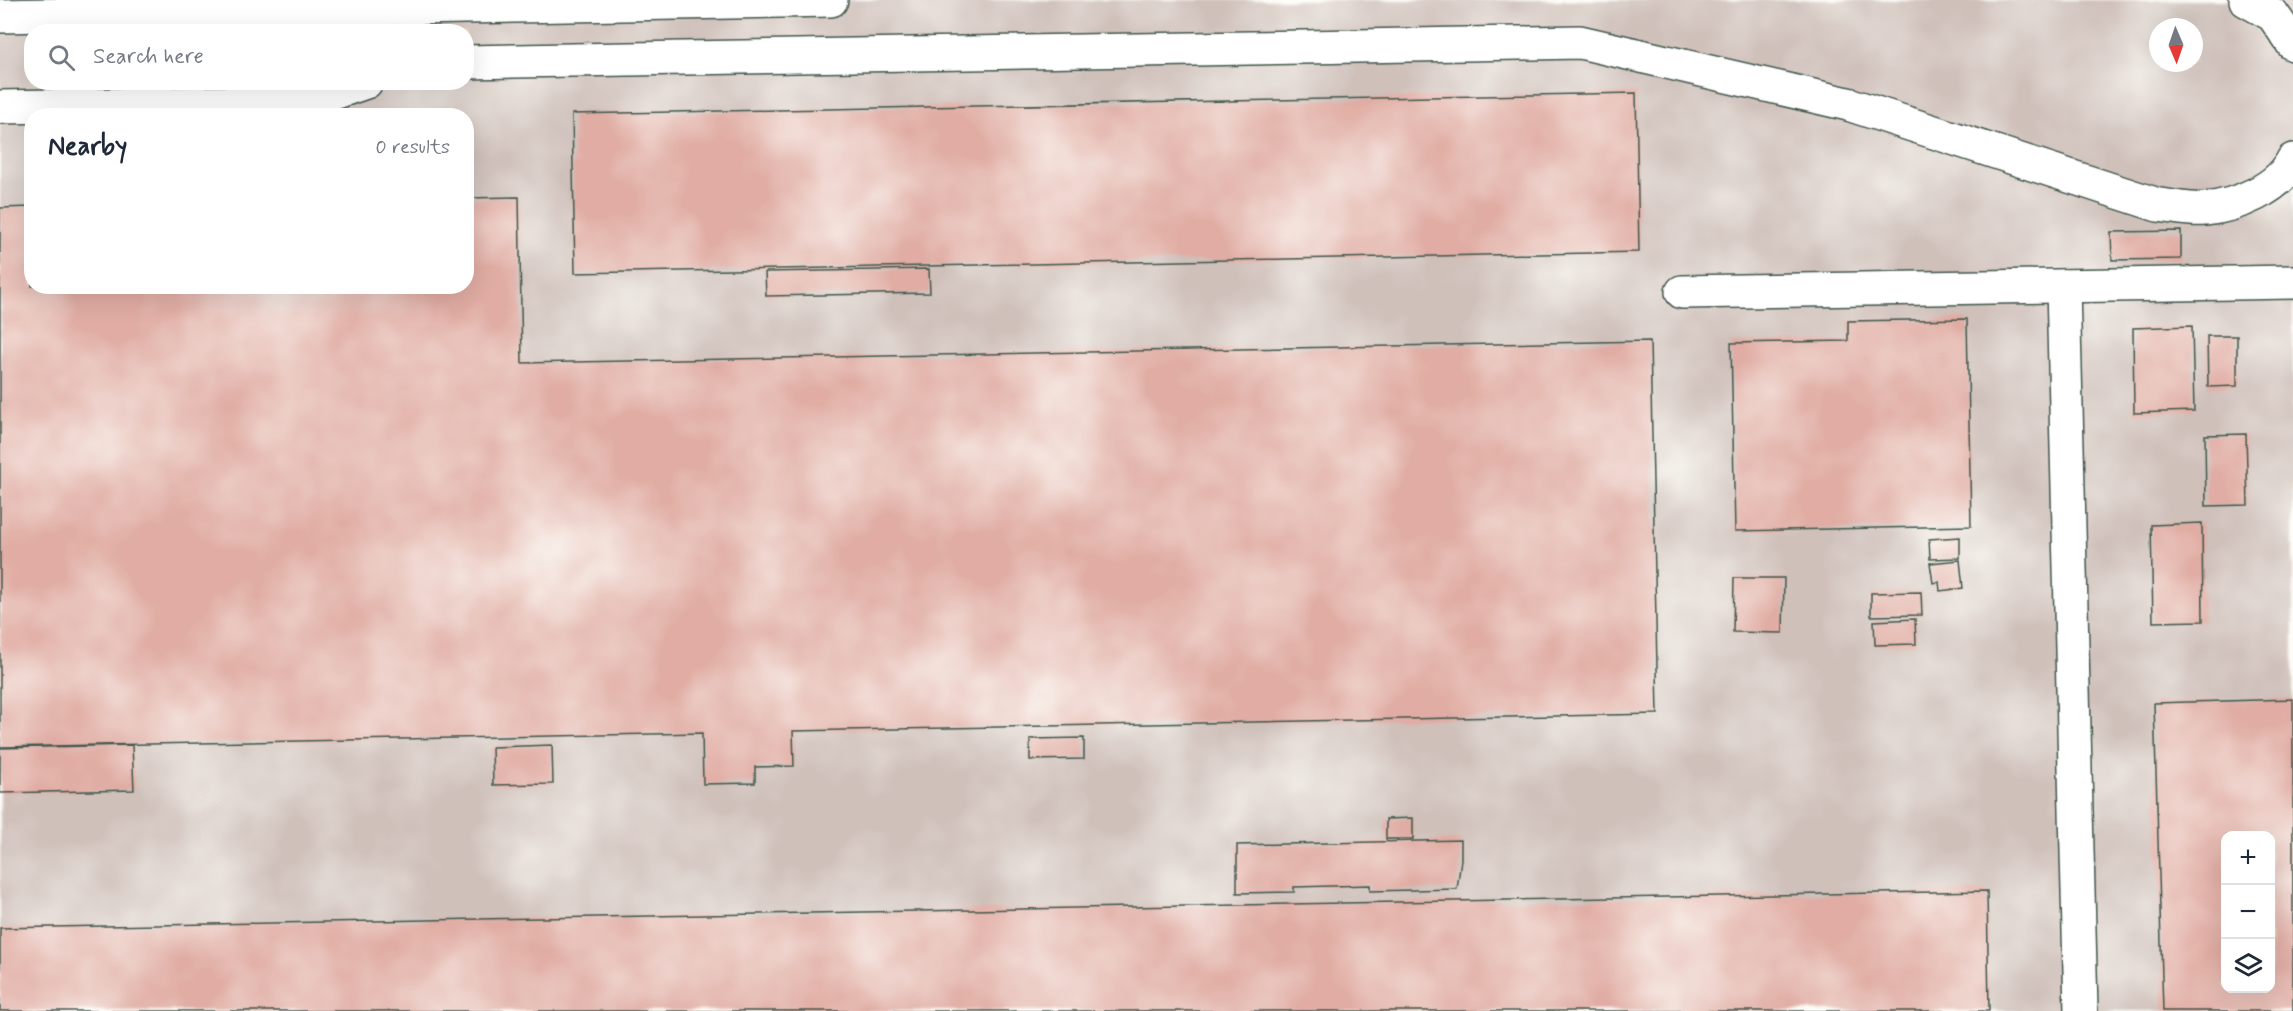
<!DOCTYPE html>
<meta charset="utf-8">
<style>
:root{--surface:#fff;--page:#f2f2f3;--text:#1f2937;--muted:#747a83;--line:#e0e1e3}
body{margin:0;font-family:Mynerve,sans-serif;background:var(--page);color:var(--text)}
.controls{position:absolute;right:18px;bottom:18px;display:grid;overflow:hidden;border-radius:12px;box-shadow:0 6px 24px #0002}
.controls button{width:54px;height:54px;display:grid;place-items:center;padding:0;border:0;border-bottom:2px solid var(--line);background:var(--surface);color:var(--text);font:30px sans-serif}
.compass{position:absolute;left:2149px;top:18px;width:54px;height:54px;border-radius:50%;background:var(--surface);box-shadow:0 6px 24px #0002;rotate:178deg}
.list{margin:0;padding:0;list-style:none}
h2{display:flex;justify-content:space-between;align-items:center;height:78px;margin:0;padding:0 24px;font-size:26px}
h2 small{font-size:20px;font-weight:400;color:var(--muted)}
.icon{flex:none;width:33px;height:33px;fill:none;stroke:currentColor;stroke-width:2;stroke-linecap:round;stroke-linejoin:round}
.map{position:relative;flex:none;width:2293px;height:1011px;overflow:hidden}
.search{position:absolute;background:var(--surface);box-shadow:0 6px 24px #0002;left:24px;top:24px;width:450px;height:66px;display:flex;align-items:center;gap:15px;box-sizing:border-box;padding:0 21px;border-radius:24px;color:var(--muted);font-size:22px}
.panel{position:absolute;background:var(--surface);box-shadow:0 6px 24px #0002;left:24px;top:108px;width:450px;height:186px;border-radius:24px}
.map>svg:first-child{display:block}
</style>
<div class="map">
<svg width="2293" height="1011" viewBox="0 0 2293 1011">
<rect width="100%" height="100%" fill="#fdfcf7"/>
<filter id="ink" filterUnits="userSpaceOnUse"><feTurbulence type="fractalNoise" baseFrequency=".0167" numOctaves="2"/><feDisplacementMap in="SourceGraphic" scale="12" xChannelSelector="R" yChannelSelector="G"/><feConvolveMatrix kernelMatrix="1 2 1 2 8 2 1 2 1" color-interpolation-filters="sRGB"/></filter>
<filter id="wash" filterUnits="userSpaceOnUse"><feTurbulence type="fractalNoise" baseFrequency=".008" numOctaves="4" result="noise"/><feDisplacementMap in="SourceGraphic" scale="24" xChannelSelector="R" yChannelSelector="G"/><feGaussianBlur stdDeviation="1.35" result="paint"/><feColorMatrix in="noise" values="0 0 0 0 0 0 0 0 0 0 0 0 0 0 0 0 0 1.4 0 .05"/><feComposite in="paint" operator="in"/></filter>
<g filter="url(#wash)">
<rect width="100%" height="100%" fill="#f6dfc5"/>
<path fill="#cfc0ba" fill-rule="evenodd" d="M0 0H2293V1011H0ZM2158 27H2194V63H2158ZM32 32H466V82H32ZM32 116H466V286H32ZM2226 836H2270V988H2226Z"/>
<g id="blocks">
<g fill="#e0aca3" fill-rule="evenodd">
<path d="M1636 93 1639 252 575 273 572 114Z"/>
<path d="M519 197 522 363 1650 341 1658 714 793 731 794 766 755 767V783L703 784 702 733 0 747V208L32 207V286H466V198Z"/>
<path d="M2181 231V259L2112 260 2111 232Z"/>
<path d="M929 269 930 293 766 296 765 272Z"/>
<path d="M1967 319 1971 526 1735 531 1731 343 1848 341V321Z"/>
<path d="M2192 326 2194 411 2134 413 2133 328Z"/>
<path d="M2207 336H2237V386L2208 387Z"/>
<path d="M2246 434 2248 505 2206 506 2205 435Z"/>
<path d="M2202 523 2203 621 2153 622 2151 525Z"/>
<path d="M1960 537V558L1930 559 1929 539Z"/>
<path d="M1960 560 1963 588 1940 591 1939 582 1933 583 1930 563Z"/>
<path d="M1734 578H1784L1783 633 1733 632Z"/>
<path d="M1921 592 1922 615 1871 616V593Z"/>
<path d="M1915 619 1916 644 1875 645 1874 621Z"/>
<path d="M2293 699V1011H2163L2154 703ZM2226 836H2270V988H2226Z"/>
<path d="M1084 738V759L1030 760V739Z"/>
<path d="M132 745 134 790 0 793V748Z"/>
<path d="M552 745 553 784 493 785 492 747Z"/>
<path d="M1413 818V839H1386V819Z"/>
<path d="M1461 840V860L1457 889 1370 891V885L1294 887V892L1237 893V845Z"/>
<path d="M1987 891 1989 1011H0V928Z"/>
</g>
</g>
</g>
<g filter="url(#ink)">
<use href="#blocks" fill-opacity="0" stroke="#3f554a" stroke-width="1.5"/>
<g fill="none" stroke-linecap="round" stroke-linejoin="round">
<g stroke="#3f554a" stroke-width="36">
<g id="minor">
<path d="M2246 0 2273 15 2293 44"/>
<path d="M0 16 831 0"/>
<path d="M466 62 1580 42 1848 104 2158 205C2173 206 2190 211 2205 209 2236 206 2279 189 2293 160"/>
<path d="M0 107 276 102 325 96 366 82"/>
<path d="M2063 286 2081 1011"/>
<path d="M1682 292 2293 282"/>
</g>
</g>
<use href="#minor" stroke="#fff" stroke-width="33"/>
</g>
</g>
</svg>
<div class="controls">
<button>+</button>
<button>−</button>
<button><svg class="icon" aria-label="layers" viewBox="0 0 24 24"><path d="M12 4l9 5-9 5-9-5zM3 14l9 5 9-5"/></svg></button>
</div>
<svg class="compass" viewBox="-18 -18 36 36"><path d="M0-13l5 13h-10z" fill="#e53935"/><path d="M0 13l5-13h-10z" fill="#747a83"/></svg>
<div class="search"><svg class="icon" aria-label="search" viewBox="0 0 24 24"><circle cx="10" cy="10" r="6"/><path d="M15 15l6 6"/></svg>Search here</div>
<section class="panel">
<h2>Nearby<small>0 results</small></h2>
<ul class="list">
</ul>
</section>
</div>
